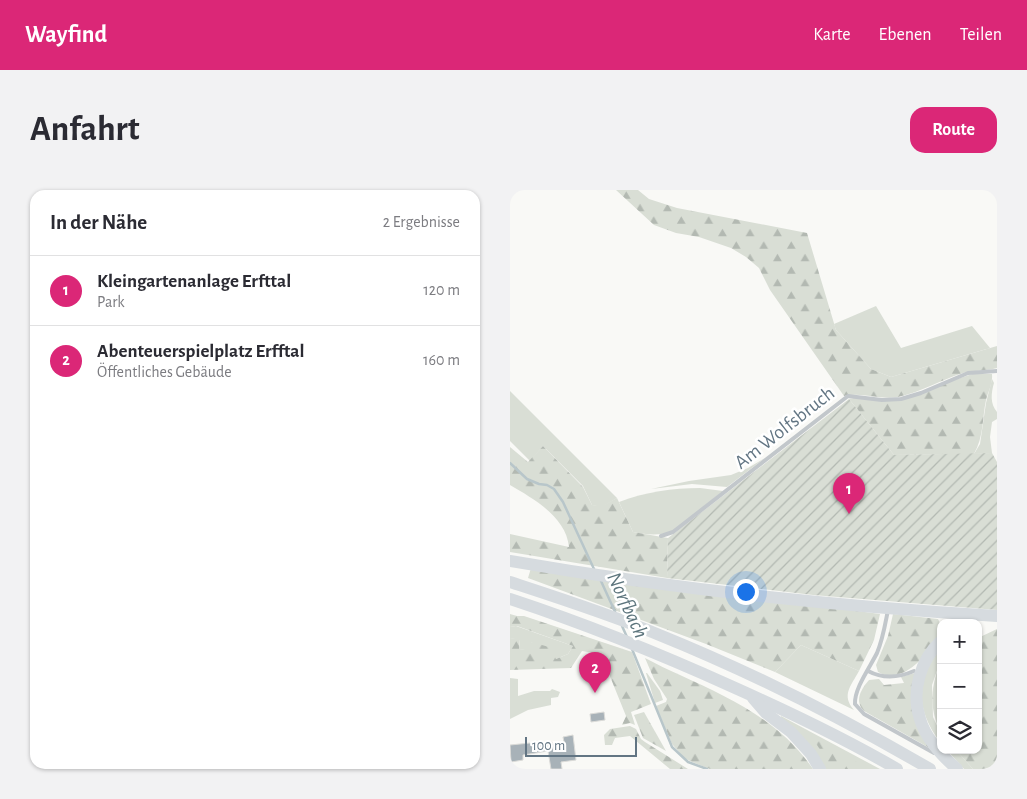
<!DOCTYPE html>
<html lang="de">
<meta charset="utf-8">
<style>
:root{--surface:#fff;--page:#f2f2f3;--text:#2b2b33;--muted:#7c7c81;--line:#e1e1e2;--accent:#db2777}
body{margin:0;font-family:"Alegreya Sans",sans-serif;background:var(--page);color:var(--text)}
.controls{position:absolute;right:15px;bottom:15px;display:grid;overflow:hidden;border-radius:10px;box-shadow:0 1px 4px #0004}
.controls button{width:45px;height:45px;display:grid;place-items:center;padding:0;border:0;border-bottom:1px solid var(--line);background:var(--surface);color:var(--text);font:25px sans-serif}
.scale{position:absolute;left:15px;bottom:12px;width:112px;box-sizing:border-box;padding-left:5px;border:2px solid #627583;border-top:0;font-size:14px;line-height:18px;white-space:nowrap;color:#627583;-webkit-text-stroke:4px #fff;paint-order:stroke}
.you{position:absolute;left:235px;top:401px;width:18px;height:18px;margin:-12px;border:4px solid #fff;border-radius:50%;background:#1a73e8;box-shadow:0 0 0 8px #1a73e833}
.badge{display:grid;place-items:center;width:32px;height:32px;border-radius:50%;background:var(--accent);color:#fff;font-size:16px;font-weight:700}
.pin{position:absolute;translate:-50% -41px;filter:drop-shadow(0 1px 2px #0008)}
.pin::after{content:'';position:absolute;top:26px;width:18px;height:15px;background:inherit;clip-path:polygon(0 0,100% 0,50% 100%)}
.list{margin:0;padding:0;list-style:none}
h2{display:flex;justify-content:space-between;align-items:center;height:65px;margin:0;padding:0 20px;font-size:21px}
h2 small{font-size:16px;font-weight:400;color:var(--muted)}
.list li{display:grid;grid-template-columns:32px 1fr auto;gap:15px;align-items:center;box-sizing:border-box;height:70px;padding:0 20px;border-top:1px solid var(--line)}
.list b{display:block;font-size:19px;white-space:nowrap}
.list p{margin:0;font-size:16px;white-space:nowrap;color:var(--muted)}
.list em{font-size:16px;font-style:normal;color:var(--muted)}
.icon{flex:none;width:28px;height:28px;fill:none;stroke:currentColor;stroke-width:2;stroke-linecap:round;stroke-linejoin:round}
.map{position:relative;flex:none;width:487px;height:579px;overflow:hidden;border-radius:15px}
header{display:flex;align-items:center;gap:30px;box-sizing:border-box;height:70px;padding:0 25px;background:var(--accent);color:#fff}
header strong{font-size:24px}
nav{display:flex;gap:28px;margin-inline-start:auto;font-size:18px}
.intro{display:flex;align-items:center;justify-content:space-between;box-sizing:border-box;height:120px;padding:0 30px}
h1{margin:0;font-size:35px}
.button{padding:12px 22px;border-radius:15px;background:var(--accent);color:#fff;font-size:18px;font-weight:700}
main{display:flex;gap:30px;padding:0 30px}
aside{flex:1;background:var(--surface);border-radius:15px;box-shadow:0 1px 4px #0004}
.map>svg:first-child{display:block}
</style>
<header>
<strong>Wayfind</strong>
<nav><a>Karte</a><a>Ebenen</a><a>Teilen</a></nav>
</header>
<div class="intro"><h1>Anfahrt</h1><a class="button">Route</a></div>
<main>
<aside>
<h2>In der Nähe<small>2 Ergebnisse</small></h2>
<ul class="list">
<li><span class="badge">1</span><div><b>Kleingartenanlage Erfttal</b><p>Park</p></div><em>120 m</em></li>
<li><span class="badge">2</span><div><b>Abenteuerspielplatz Erfftal</b><p>Öffentliches Gebäude</p></div><em>160 m</em></li>
</ul>
</aside>
<div class="map">
<svg width="487" height="579" viewBox="0 0 487 579">
<defs>
<pattern id="forest-firs" width="22" height="20" patternUnits="userSpaceOnUse" patternTransform="scale(1.25)"><rect width="22" height="20" fill="#d9ded5"/><path d="M5 1l3.5 6h-7zM16 11l3.5 6h-7z" fill="#b3b9b2"/></pattern>
<pattern id="garden-furrows" width="10" height="10" patternUnits="userSpaceOnUse" patternTransform="scale(1.25)"><rect width="10" height="10" fill="#d9ded5"/><path d="M-1 1l2-2M0 10L10 0M9 11l2-2" fill="none" stroke="#b3b9b2"/></pattern>
</defs>
<rect width="100%" height="100%" fill="#f9f9f6"/>
<g fill="#d9ded5">
<path d="M366 116 391 158 462 136 480 158 381 187 361 179 326 140 324 134Z"/>
<path d="M482 189 484 193C481 203 480 214 487 222V229L482 232 480 247 482 263 464 264 470 254 476 213Z"/>
<path d="M0 201 107 308 92 317 82 315 73 296 33 256 20 271 0 251Z"/>
<path d="M255 268 217 297 182 294 141 299 179 291 221 285 238 278Z"/>
<path d="M190 298 213 301 163 341C150 346 137 345 123 342L109 312C135 302 163 298 190 298Z"/>
<path d="M6 436 63 456 58 464 46 469 21 452V461L9 459 10 450 0 448V437Z"/>
<path d="M291 455 349 481C341 496 331 505 344 520L265 482Z"/>
<path d="M431 458V469L422 495 423 527 431 544V553C414 532 405 504 417 478 421 471 426 465 431 458Z"/>
<path d="M136 483H137L150 501 153 510 145 513Z"/>
<path d="M0 488 8 489V506L24 501H40L42 499 50 502 48 507 41 508V515L18 520 0 529Z"/>
<path d="M271 526 370 579H316L271 528Z"/>
<path d="M437 560H446L463 579H454Z"/>
</g>
<g fill="url(#forest-firs)">
<path d="M106 0H128L139 9 167 18 297 43 326 140 361 179 381 187 487 156V178C476 181 464 180 453 183 431 190 411 202 388 207 370 210 352 202 334 206L260 100 249 78 236 67 221 58 189 47 166 43 144 35Z"/>
<path d="M462 184H482C483 193 478 202 476 210 472 229 474 246 464 264L384 265 339 209 344 208 387 210Z"/>
<path d="M33 256 73 297 82 315 92 316 107 308 123 342 158 348 157 388 0 362V344L59 357C56 327 24 309 0 295V257L18 272Z"/>
<path d="M21 378 340 420 370 424 364 450 349 481 291 455 265 482 196 454 18 388Z"/>
<path d="M0 424 7 426H14L122 462 141 514 121 522 125 535 120 533 112 535 116 526 97 479 89 464 72 461 61 478 0 480V448L10 449 9 459 20 460 21 452 39 457 46 469 58 464 63 456 7 436 0 437Z"/>
<path d="M383 424 428 429 431 435V447C416 464 394 496 368 482L366 475 378 446Z"/>
<path d="M487 439V579H463L446 560H468V448Z"/>
<path d="M135 468C147 474 158 480 170 485 222 509 270 531 303 579H200L182 572 174 568 162 554 146 516 156 512 157 509 144 489Z"/>
<path d="M431 469V544C418 515 421 498 431 469Z"/>
<path d="M405 483 423 560 354 521C344 511 351 499 359 490L369 489 374 495 394 493 391 487Z"/>
<path d="M134 522 156 561 133 548 124 525Z"/>
<path d="M120 536 126 539 131 549 135 552 178 579H160L120 546 105 548 102 555H95L94 545 100 539Z"/>
<path d="M301 546 359 579H323Z"/>
</g>
<path fill="url(#garden-furrows)" d="M339 209 384 265 482 263 487 272V420L303 405 157 388 158 348Z"/>
<g fill="none" stroke-linecap="round" stroke-linejoin="round">
<g stroke="#b8c6ca" stroke-width="2.5">
<path d="M0 273 17 289 29 294 37 295 44 299 53 312 84 379"/>
<path d="M91 391 106 424"/>
<path d="M112 436 117 447"/>
<path d="M122 459 162 557 178 572 197 579"/>
</g>
</g>
<g fill="#a8b2b8" stroke="#dbdbd8">
<path d="M94 522 95 530 81 532 80 524Z"/>
<path d="M63 545 66 570 51 572 52 579H41L38 561 13 565V570L1 572 0 555 30 552V553H34L42 552V554L54 552 53 547Z"/>
</g>
<g fill="none" stroke-linecap="round" stroke-linejoin="round">
<g stroke="#c2c7cb" stroke-width="4">
<path d="M151 346 163 342 338 206 372 210 391 209 411 203 458 183 487 181"/>
<path d="M378 420C375 435 373 449 367 463 360 477 344 499 345 514L354 524 424 563"/>
<path d="M358 481C373 489 388 488 404 481"/>
</g>
<g stroke="#d6dbdf" stroke-width="12">
<path d="M0 371C161 399 324 416 487 426"/>
<path d="M0 392C49 408 99 424 147 444 241 482 332 528 420 579"/>
<path d="M0 409C76 434 150 464 223 497 279 522 334 548 387 579"/>
<path d="M431 451C410 470 401 502 410 529 416 549 432 566 447 579"/>
<path d="M243 508 256 523 281 542 301 564 310 579"/>
</g>
</g>
<g text-anchor="middle" stroke-width="5" stroke-linejoin="round" paint-order="stroke">
<g font-size="20" fill="#627583" stroke="#fff">
<text transform="translate(274 237) rotate(-38)" y="7">Am Wolfsbruch</text>
</g>
<g font-size="21" font-style="italic" fill="#5d757d" stroke="#fff">
<text transform="translate(118 415) rotate(65)" y="7">Norfbach</text>
</g>
</g>
</svg>
<div class="controls">
<button>+</button>
<button>−</button>
<button><svg class="icon" aria-label="layers" viewBox="0 0 24 24"><path d="M12 4l9 5-9 5-9-5zM3 14l9 5 9-5"/></svg></button>
</div>
<div class="scale">100 m</div>
<div class="you"></div>
<div class="pin badge" style="left:339px;top:324px">1</div>
<div class="pin badge" style="left:85px;top:503px">2</div>
</div>
</main>
